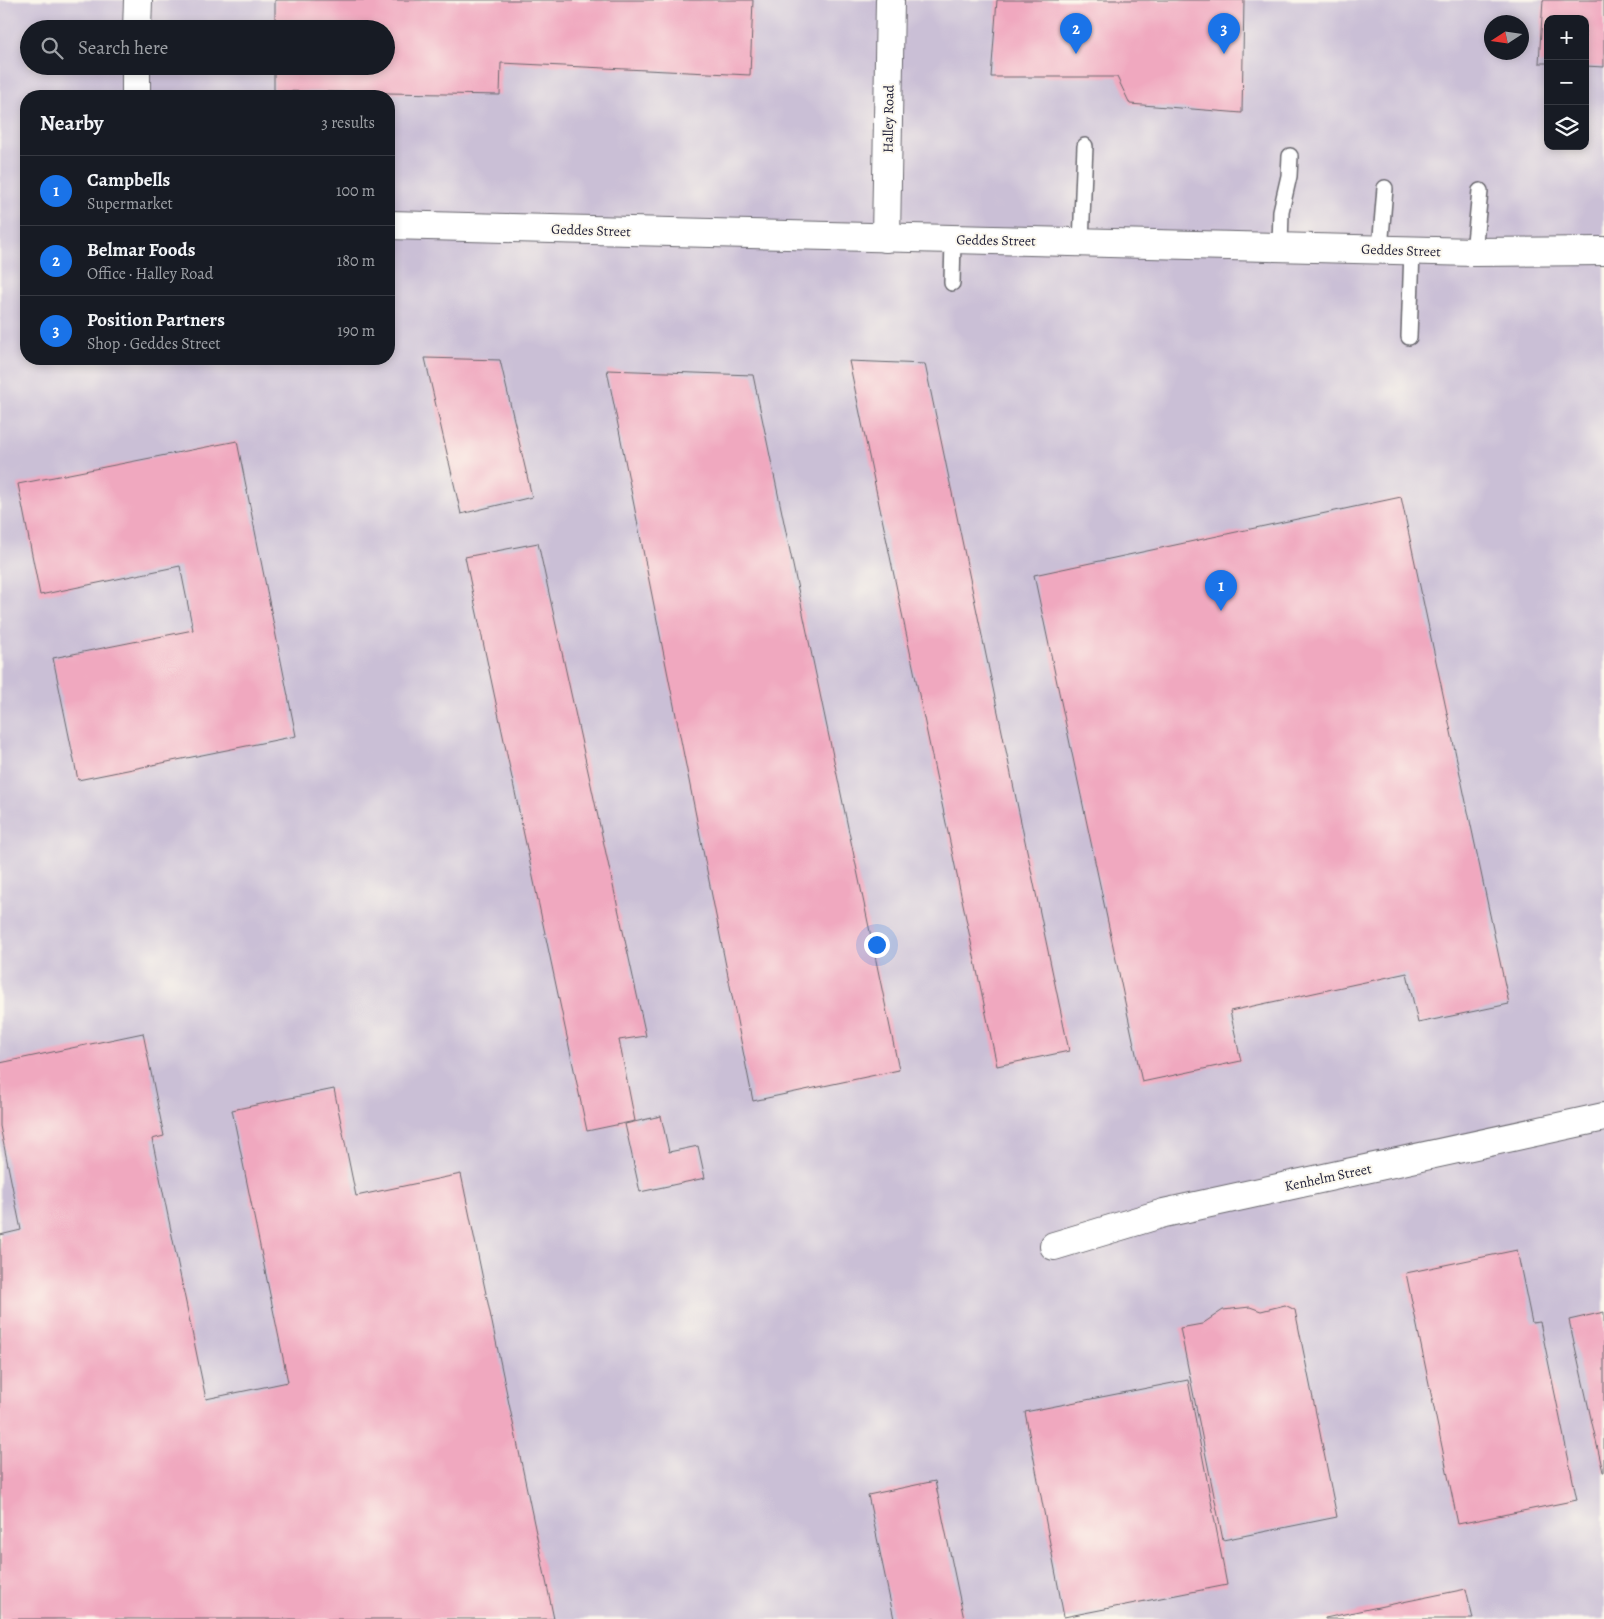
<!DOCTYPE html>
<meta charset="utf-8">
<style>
:root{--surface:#171b24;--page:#242831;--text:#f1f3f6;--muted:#9ea1a6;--line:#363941;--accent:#1a73e8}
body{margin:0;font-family:Alegreya,serif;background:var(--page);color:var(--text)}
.controls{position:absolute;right:15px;top:15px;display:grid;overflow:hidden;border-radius:10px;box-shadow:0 2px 8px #0003}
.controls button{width:45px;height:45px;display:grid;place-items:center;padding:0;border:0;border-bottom:1px solid var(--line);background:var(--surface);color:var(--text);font:25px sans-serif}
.compass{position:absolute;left:1484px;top:15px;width:45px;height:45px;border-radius:50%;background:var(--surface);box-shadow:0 2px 8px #0003;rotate:258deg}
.you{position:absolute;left:876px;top:944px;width:18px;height:18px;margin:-12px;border:4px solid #fff;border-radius:50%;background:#1a73e8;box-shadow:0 0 0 8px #1a73e833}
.badge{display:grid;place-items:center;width:32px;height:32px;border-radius:50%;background:var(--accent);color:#fff;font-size:16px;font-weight:700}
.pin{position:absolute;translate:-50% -41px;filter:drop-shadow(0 1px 2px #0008)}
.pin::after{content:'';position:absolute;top:26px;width:18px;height:15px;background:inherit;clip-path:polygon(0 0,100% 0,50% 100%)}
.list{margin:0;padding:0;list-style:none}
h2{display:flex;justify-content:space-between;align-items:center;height:65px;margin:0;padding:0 20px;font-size:21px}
h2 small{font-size:16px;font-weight:400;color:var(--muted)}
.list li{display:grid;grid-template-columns:32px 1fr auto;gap:15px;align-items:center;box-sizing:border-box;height:70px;padding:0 20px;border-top:1px solid var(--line)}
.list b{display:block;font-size:19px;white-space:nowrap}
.list p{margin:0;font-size:16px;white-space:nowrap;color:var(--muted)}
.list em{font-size:16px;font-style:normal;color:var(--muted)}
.icon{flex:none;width:28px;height:28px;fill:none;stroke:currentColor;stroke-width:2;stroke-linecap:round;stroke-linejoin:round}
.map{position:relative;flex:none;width:1604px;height:1619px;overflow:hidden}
.search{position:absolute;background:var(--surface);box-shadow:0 2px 8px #0003;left:20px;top:20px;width:375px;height:55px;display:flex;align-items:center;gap:12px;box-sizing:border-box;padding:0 18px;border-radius:28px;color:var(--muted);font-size:19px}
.panel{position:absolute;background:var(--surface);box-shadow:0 2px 8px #0003;left:20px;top:90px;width:375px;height:275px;border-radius:20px}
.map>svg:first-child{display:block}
</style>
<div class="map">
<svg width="1604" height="1619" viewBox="0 0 1604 1619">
<rect width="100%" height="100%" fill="#fbf7ec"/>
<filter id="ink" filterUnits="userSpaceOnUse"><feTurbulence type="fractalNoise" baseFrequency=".02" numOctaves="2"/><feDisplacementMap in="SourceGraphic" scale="10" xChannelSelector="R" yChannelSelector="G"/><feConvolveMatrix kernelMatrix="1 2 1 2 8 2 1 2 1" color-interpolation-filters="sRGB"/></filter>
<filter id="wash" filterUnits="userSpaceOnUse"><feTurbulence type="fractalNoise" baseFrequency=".0096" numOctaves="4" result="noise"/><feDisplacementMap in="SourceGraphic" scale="20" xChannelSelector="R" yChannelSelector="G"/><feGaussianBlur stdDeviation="1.12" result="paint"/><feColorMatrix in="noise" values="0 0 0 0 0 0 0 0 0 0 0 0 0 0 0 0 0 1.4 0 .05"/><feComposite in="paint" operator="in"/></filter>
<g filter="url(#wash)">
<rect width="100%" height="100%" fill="#eee8cc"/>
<path fill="#cabfd6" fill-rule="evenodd" d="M0 0H1604V1619H0ZM1548 19H1585V146H1548ZM1492 22H1522V52H1492ZM29 29H386V66H29ZM26 96H389V359H26Z"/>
<g id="blocks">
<g fill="#f0a8bf">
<path d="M275 0H753L750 75 501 63 500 95 274 91V66H386V29H275Z"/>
<path d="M997 0H1244L1242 113 1130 104 1117 77H991Z"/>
<path d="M1543 0H1604V67L1585 66V19H1548V63H1539Z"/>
<path d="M425 358 500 360 532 497 461 514Z"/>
<path d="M849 361 925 364 1069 1051 997 1066Z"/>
<path d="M607 370 753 375 899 1070 753 1101Z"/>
<path d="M237 441 296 736 78 780 53 658 193 630 180 566 40 595 18 484Z"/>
<path d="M1401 497 1509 1004 1418 1023 1407 973 1230 1011 1241 1061 1142 1082 1034 575Z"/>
<path d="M538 543 646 1036 619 1040 635 1121 587 1131 465 557Z"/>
<path d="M143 1033 164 1136 152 1139 206 1399 288 1382 232 1110 334 1089 356 1196 461 1174 554 1619H0V1235L21 1230 0 1126V1063Z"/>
<path d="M661 1116 669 1152 698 1146 705 1178 640 1192 625 1124Z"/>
<path d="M1517 1250 1532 1323 1540 1322 1577 1500 1458 1524 1406 1273Z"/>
<path d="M1285 1305 1295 1310 1337 1517 1223 1540 1180 1328 1202 1324 1223 1310 1250 1307 1261 1311Z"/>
<path d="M1604 1312V1472H1603L1569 1320Z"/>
<path d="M1188 1380 1227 1585 1064 1617 1025 1412Z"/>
<path d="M935 1481 964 1619H894L868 1495Z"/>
<path d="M1466 1589 1473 1619H1325V1618Z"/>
</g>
</g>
</g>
<g filter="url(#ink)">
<use href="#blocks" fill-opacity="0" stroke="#69676e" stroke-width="1"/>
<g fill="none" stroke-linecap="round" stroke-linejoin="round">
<g stroke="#69676e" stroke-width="18">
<g id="service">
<path d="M1081 242 1085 146"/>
<path d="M1280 247 1281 211 1289 176 1290 156"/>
<path d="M1380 249 1385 188"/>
<path d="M1474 252 1480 191"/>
<path d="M952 283 953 239"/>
<path d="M1409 337 1412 250"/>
</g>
</g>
<g stroke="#69676e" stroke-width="30">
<g id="minor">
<path d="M137 29 138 0"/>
<path d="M136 96V66"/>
<path d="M389 225 1474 252 1604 251"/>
<path d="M886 238 890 0"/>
<path d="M1054 1246 1164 1213 1604 1117"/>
</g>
</g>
<use href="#service" stroke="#fff" stroke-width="15"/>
<use href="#minor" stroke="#fff" stroke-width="28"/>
</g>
</g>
<g text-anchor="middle" stroke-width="4" stroke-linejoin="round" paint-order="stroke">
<g font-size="14" fill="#22223b" stroke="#fbf7ec">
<text transform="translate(888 119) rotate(-89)" y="5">Halley Road</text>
<text transform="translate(591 230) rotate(2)" y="5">Geddes Street</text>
<text transform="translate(996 240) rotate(1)" y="5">Geddes Street</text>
<text transform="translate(1401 250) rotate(2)" y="5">Geddes Street</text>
<text transform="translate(1328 1177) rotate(-12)" y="5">Kenhelm Street</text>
</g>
</g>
</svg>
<div class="controls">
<button>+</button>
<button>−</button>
<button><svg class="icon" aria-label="layers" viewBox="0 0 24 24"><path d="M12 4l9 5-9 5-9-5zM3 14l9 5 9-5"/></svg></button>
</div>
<svg class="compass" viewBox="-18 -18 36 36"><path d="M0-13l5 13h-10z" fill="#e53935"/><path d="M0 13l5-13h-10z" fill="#9ea1a6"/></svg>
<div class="you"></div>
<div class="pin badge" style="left:1221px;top:611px">1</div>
<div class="pin badge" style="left:1076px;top:54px">2</div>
<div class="pin badge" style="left:1224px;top:54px">3</div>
<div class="search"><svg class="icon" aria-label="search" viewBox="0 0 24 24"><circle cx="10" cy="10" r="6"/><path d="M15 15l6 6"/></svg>Search here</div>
<section class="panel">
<h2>Nearby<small>3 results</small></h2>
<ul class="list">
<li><span class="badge">1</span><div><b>Campbells</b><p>Supermarket</p></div><em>100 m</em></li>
<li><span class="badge">2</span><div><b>Belmar Foods</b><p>Office · Halley Road</p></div><em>180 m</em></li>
<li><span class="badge">3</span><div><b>Position Partners</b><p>Shop · Geddes Street</p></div><em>190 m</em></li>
</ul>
</section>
</div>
